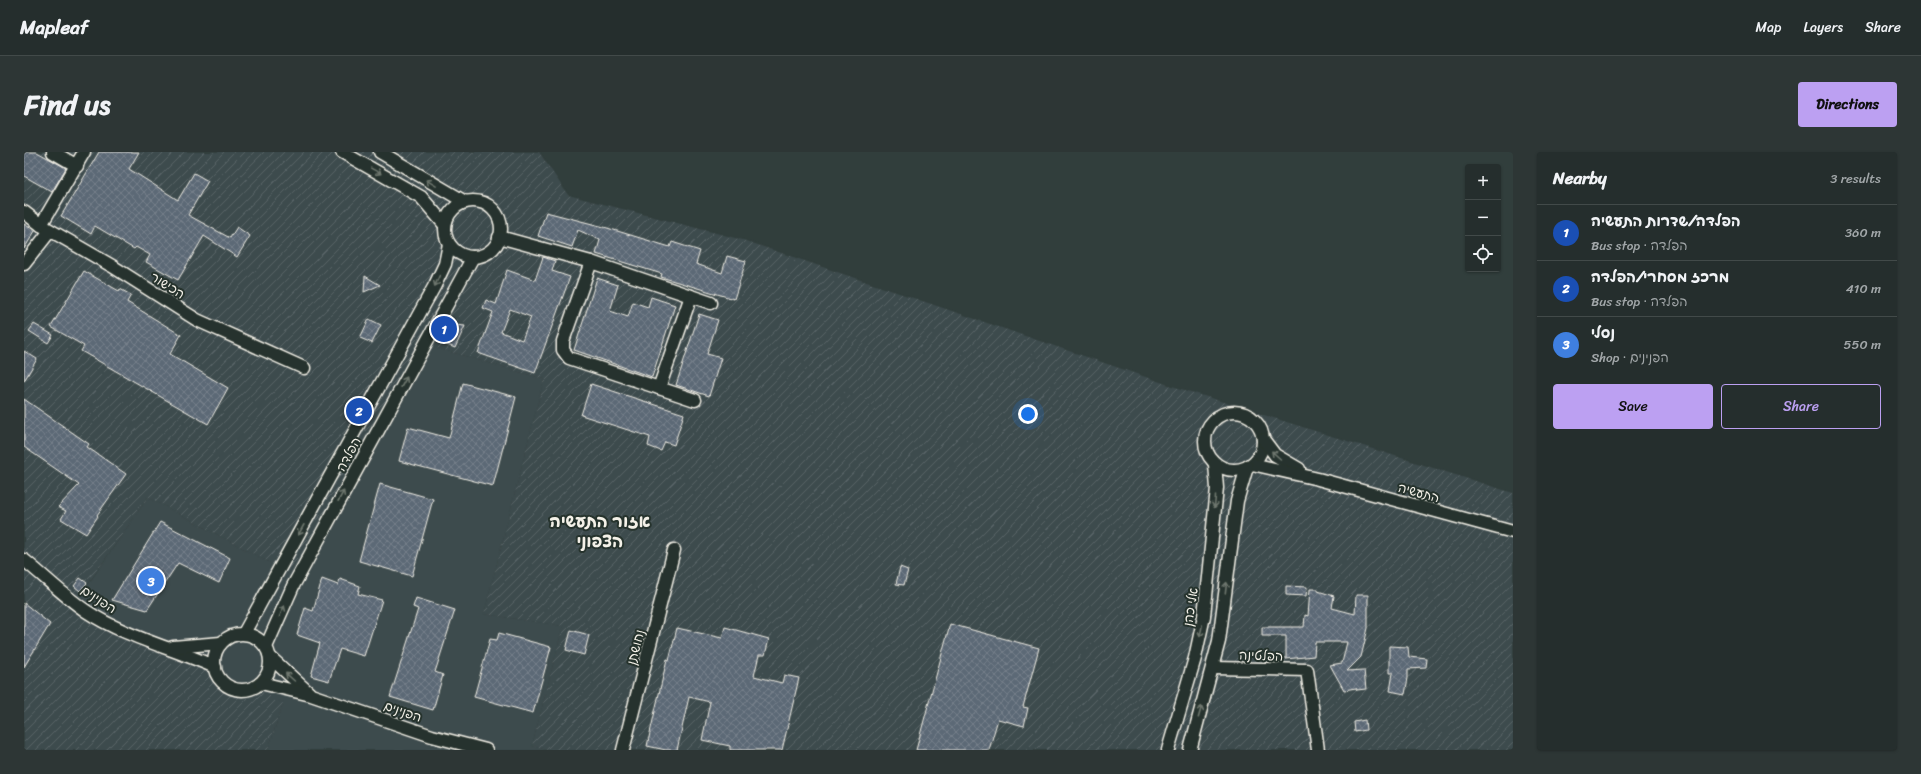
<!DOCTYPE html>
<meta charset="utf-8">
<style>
:root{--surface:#252e2d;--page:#2d3635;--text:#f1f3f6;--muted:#a3a8aa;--line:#424a49;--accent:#bca0f2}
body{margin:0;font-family:Sriracha,"Playpen Sans Hebrew",sans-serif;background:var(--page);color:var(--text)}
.controls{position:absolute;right:12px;top:12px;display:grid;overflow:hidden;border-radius:4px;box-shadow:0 1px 3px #0004}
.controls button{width:36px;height:36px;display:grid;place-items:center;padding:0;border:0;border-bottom:1px solid var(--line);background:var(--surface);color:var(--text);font:20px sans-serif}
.you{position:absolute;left:1004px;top:262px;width:14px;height:14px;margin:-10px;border:3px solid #fff;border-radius:50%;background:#1a73e8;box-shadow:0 0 0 6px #1a73e833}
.badge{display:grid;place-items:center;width:26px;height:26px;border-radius:50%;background:var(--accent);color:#fff;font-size:13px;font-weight:700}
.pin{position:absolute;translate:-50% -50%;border:2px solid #fff;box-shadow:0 1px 4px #0006}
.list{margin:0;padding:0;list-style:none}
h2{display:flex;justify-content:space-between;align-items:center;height:52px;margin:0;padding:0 16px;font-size:17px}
h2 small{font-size:13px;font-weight:400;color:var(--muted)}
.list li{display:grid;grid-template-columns:26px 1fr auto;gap:12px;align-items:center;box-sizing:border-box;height:56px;padding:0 16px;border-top:1px solid var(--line)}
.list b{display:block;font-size:15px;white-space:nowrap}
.list p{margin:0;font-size:13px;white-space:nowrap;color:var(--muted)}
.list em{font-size:13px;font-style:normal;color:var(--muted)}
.actions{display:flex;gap:8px;padding:12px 16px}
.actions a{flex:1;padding:9px 0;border:1px solid var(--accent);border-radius:4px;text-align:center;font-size:14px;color:var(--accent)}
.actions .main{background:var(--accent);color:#111}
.icon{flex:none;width:22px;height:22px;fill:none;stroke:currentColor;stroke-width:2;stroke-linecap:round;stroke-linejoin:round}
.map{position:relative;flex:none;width:1489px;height:598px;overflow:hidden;border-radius:4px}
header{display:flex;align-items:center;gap:24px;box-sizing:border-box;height:56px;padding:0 20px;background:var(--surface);border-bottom:1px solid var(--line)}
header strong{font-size:19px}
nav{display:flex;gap:22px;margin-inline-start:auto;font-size:14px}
.intro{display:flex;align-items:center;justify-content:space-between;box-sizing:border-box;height:96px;padding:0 24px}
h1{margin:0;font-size:28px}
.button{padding:10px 18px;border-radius:4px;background:var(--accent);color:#111;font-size:14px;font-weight:700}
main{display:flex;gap:24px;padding:0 24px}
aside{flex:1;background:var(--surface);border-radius:4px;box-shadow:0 1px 3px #0004}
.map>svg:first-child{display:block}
</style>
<header>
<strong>Mapleaf</strong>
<nav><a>Map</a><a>Layers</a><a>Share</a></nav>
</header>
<div class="intro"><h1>Find us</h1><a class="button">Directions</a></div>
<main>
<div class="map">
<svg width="1489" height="598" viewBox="0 0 1489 598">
<defs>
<pattern id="industrial-furrows" width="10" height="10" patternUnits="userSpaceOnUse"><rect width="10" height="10" fill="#3e4b4d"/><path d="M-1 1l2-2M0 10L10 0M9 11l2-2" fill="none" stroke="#5a6567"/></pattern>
<pattern id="building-cross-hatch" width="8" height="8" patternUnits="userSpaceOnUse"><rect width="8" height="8" fill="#5c6976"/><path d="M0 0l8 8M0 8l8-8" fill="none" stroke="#747f8a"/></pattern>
</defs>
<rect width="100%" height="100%" fill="#313e3c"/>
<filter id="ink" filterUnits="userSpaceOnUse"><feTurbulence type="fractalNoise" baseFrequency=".025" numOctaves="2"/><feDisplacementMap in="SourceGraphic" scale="8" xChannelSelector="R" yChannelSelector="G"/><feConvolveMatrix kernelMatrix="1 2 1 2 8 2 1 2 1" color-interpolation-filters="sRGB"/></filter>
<g filter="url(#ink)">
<path fill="#3e4b4d" d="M406 194 520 227 460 462 539 474 508 594 523 598H244L259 551 44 462 124 345 278 428Z"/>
<path fill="url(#industrial-furrows)" d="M0 0H515L544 43 719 88 1148 234 1489 341V598H523L508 594 539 474 460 462 520 227 406 194 278 428 124 345 44 461 240 541 259 551 244 598H0Z"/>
<g fill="url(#building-cross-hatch)" stroke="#f4f1e8" fill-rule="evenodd">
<path d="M0 0H13L42 16 28 40 0 24Z"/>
<path d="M75 0H115L105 17 154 48 170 21 184 29 164 63 206 86 213 75 226 84 213 105 180 84 154 128 122 110 126 103 112 95 110 97 71 74 67 82 37 64Z"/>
<path d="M522 60 580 75 646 95 648 90 676 99 672 112 698 121 703 104 722 109 710 147 637 125 638 122 572 102 576 88 554 78 548 95 514 84Z"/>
<path d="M0 72 11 79 0 97Z"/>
<path d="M519 105 531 109 528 119 546 125 511 221 454 201 469 160 459 156 462 148 472 152 483 118 511 128ZM486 157 507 165 498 188 477 180Z"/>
<path d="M60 119 95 139 96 137 107 143 103 150 157 183 146 202 204 236 184 272 57 199 60 194 27 175Z"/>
<path d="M341 124 356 133 340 140Z"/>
<path d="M573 126 594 133 586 159 604 165 609 150 624 155 627 145 651 153 628 225 550 198Z"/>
<path d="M675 162 694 168 683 202 697 206 685 244 652 233Z"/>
<path d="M345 167 357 173 348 191 336 186Z"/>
<path d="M10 172 29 183 24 191 5 179Z"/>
<path d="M431 173 441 174 431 196 421 192Z"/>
<path d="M0 199 13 207 0 229Z"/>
<path d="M439 231 492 245 469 334 375 309 384 275 425 286Z"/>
<path d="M567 232 660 262 650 293 641 290 637 299 624 294 626 285 557 263Z"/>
<path d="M0 247 65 292 63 295 102 322 73 363 74 364 62 382 37 367 42 359 34 355 55 333 0 295Z"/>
<path d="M356 332 409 347 388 424 335 409Z"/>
<path d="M136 370 206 406 195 431 154 411 123 458 88 448Z"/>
<path d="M876 415 884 418 880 433 872 432Z"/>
<path d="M56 426 63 431 56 439 50 434Z"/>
<path d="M298 427 314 433 316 427 336 434 334 442 358 448 340 504 316 497 305 529 287 524 296 491 273 483 281 456 289 459Z"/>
<path d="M1262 434 1283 435 1282 444 1262 443Z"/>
<path d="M1286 437H1294V439L1310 444 1308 456 1331 462 1332 443H1344V476L1337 505 1323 519 1340 518 1342 537 1333 538 1332 536 1320 538 1306 513 1318 511 1323 490H1291L1290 504 1262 507V484H1238V475H1280L1281 463 1284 464Z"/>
<path d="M392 446 431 458 411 520 419 523 409 558 366 545 394 457 389 455Z"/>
<path d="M0 451 26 472 0 515Z"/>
<path d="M926 472 1015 496 999 555 1004 556 1000 574 974 567 965 598H892Z"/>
<path d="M701 475 745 487 741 503H735L730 524 758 531 760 523 775 526 758 598H706V594L678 588 686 550 665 545 653 598H642L623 594 643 507 645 508 653 476 698 486Z"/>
<path d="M547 478 565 483 560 503 542 498Z"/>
<path d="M475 481 527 495 509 561 450 545 466 487 473 488Z"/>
<path d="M1365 494 1384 495 1385 505 1403 507 1402 516 1384 517V526L1381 542 1366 539 1369 521H1365Z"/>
<path d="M1341 568 1342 578 1331 580 1330 570Z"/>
</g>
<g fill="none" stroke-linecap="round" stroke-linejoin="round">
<g stroke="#f4f1e8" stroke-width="15">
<g id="minor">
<path d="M29 0 53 14"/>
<path d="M318 0 397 45 421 73"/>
<path d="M356 0 441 50"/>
<circle cx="449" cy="77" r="28"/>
<path d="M0 60 17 73 88 114 173 168 280 216"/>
<path d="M17 73 60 0"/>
<path d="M475 85 567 110 687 151"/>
<path d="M567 110 539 189V198L545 206 671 248"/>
<path d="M0 112 26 79"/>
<path d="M635 236 667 144"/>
<circle cx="1210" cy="289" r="29"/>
<path d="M1239 287 1251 303 1275 317"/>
<path d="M1228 312 1294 327 1489 380"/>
<path d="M0 408C20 424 40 444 62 459 101 485 149 496 191 515"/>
<path d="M220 481 411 133 421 112 425 92"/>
<circle cx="218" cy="510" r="28"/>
<path d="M149 495 197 491"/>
<path d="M242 495 269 434 449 105"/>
<path d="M246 505 285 541"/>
<path d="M1189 516 1283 518 1294 598"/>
<path d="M237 531 287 543 408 584 462 598"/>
<path d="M599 598 650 398"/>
<path d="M1144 598 1171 506 1180 464 1193 336 1191 312"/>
<path d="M1166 598 1195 489 1213 349 1223 315"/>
</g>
</g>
<use href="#minor" stroke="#26332d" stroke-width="12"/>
</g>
<defs><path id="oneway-shaft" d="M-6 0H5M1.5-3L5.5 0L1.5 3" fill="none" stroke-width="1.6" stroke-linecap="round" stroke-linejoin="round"/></defs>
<g stroke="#6e766e">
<use href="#oneway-shaft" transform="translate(352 19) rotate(29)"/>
<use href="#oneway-shaft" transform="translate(407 31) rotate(-149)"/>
<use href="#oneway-shaft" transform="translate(413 129) rotate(114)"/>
<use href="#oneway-shaft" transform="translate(380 230) rotate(-61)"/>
<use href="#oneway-shaft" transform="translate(1252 303) rotate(-138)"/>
<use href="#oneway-shaft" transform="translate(317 344) rotate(-61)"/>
<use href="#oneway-shaft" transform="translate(1191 350) rotate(95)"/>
<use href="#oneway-shaft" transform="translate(277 378) rotate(119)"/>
<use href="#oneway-shaft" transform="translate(1202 436) rotate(-83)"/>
<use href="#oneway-shaft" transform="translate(258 459) rotate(-66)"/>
<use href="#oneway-shaft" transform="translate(1177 479) rotate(102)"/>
<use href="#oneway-shaft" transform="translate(266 525) rotate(-138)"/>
<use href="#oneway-shaft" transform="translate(1176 560) rotate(-74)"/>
</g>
</g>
<g text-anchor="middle" stroke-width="4" stroke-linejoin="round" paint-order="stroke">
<g font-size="13" fill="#f4f1e8" stroke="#26332d">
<text transform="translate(144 133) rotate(32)" y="5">הכישור</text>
<text transform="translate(324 302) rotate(-61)" y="5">הפלדה</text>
<text transform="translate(1395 340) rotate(15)" y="5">התעשיה</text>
<text transform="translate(75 447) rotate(33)" y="5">הפנינים</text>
<text transform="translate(1166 455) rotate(-81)" y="5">אלי כהן</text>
<text transform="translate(611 495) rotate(-75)" y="5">נחושתן</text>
<text transform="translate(1237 503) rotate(2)" y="5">הפלטינה</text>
<text transform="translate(379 559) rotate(19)" y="5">הפנינים</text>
</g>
<g font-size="17" font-weight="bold" fill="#f4f1e8" stroke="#26332d">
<text x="576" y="375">אזור התעשיה<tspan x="576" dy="20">הצפוני</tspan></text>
</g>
</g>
</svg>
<div class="controls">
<button>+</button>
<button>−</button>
<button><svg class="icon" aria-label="locate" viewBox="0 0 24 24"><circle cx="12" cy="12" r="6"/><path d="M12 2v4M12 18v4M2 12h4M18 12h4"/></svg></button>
</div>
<div class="you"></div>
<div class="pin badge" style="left:420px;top:177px;background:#1a4fb4">1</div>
<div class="pin badge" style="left:335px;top:259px;background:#1a4fb4">2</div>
<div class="pin badge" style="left:127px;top:429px;background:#3f7fe0">3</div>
</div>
<aside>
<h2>Nearby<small>3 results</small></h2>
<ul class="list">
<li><span class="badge" style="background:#1a4fb4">1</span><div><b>הפלדה/שדרות התעשיה</b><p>Bus stop · הפלדה</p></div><em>360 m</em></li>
<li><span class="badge" style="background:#1a4fb4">2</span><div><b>מרכז מסחרי/הפלדה</b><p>Bus stop · הפלדה</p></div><em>410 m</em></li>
<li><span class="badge" style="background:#3f7fe0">3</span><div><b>נסלי</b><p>Shop · הפנינים</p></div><em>550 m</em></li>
</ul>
<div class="actions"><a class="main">Save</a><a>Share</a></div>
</aside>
</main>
